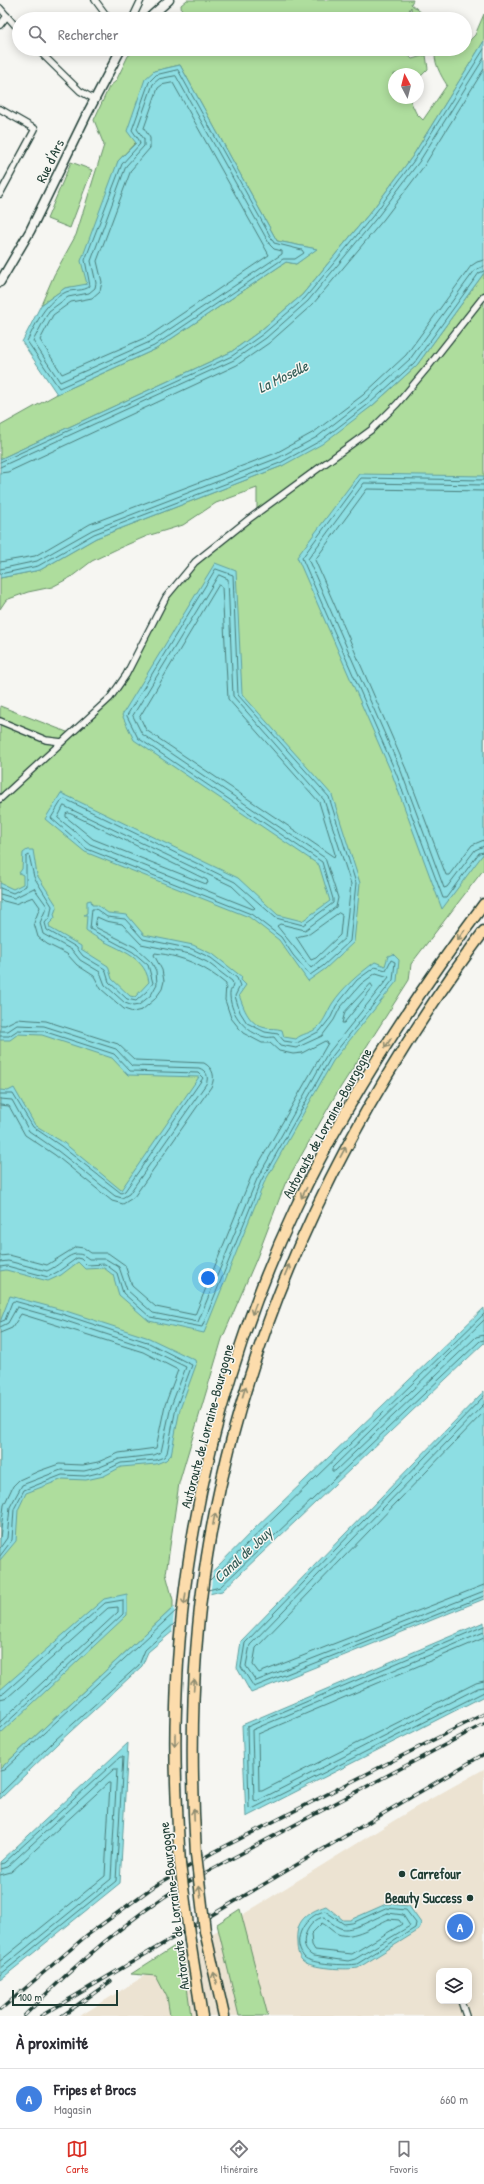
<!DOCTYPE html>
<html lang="fr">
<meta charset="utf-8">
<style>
:root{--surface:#fff;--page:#f7f7f7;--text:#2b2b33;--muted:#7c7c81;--line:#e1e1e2;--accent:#d93025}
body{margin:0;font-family:"Patrick Hand",sans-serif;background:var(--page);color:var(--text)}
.controls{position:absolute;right:12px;bottom:12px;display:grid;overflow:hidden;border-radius:8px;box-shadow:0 2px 10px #0003}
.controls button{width:36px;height:36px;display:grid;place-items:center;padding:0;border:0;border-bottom:1px solid var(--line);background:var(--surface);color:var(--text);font:20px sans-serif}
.compass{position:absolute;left:388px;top:68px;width:36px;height:36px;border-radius:50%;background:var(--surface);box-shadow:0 2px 10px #0003;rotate:353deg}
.scale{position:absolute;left:12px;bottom:10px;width:106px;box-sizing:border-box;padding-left:4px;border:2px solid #1f3d34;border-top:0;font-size:11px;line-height:14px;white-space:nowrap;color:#1f3d34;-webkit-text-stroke:3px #f6f6f2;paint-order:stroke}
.you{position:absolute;left:208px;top:1278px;width:14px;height:14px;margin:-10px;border:3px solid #fff;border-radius:50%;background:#1a73e8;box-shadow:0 0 0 6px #1a73e833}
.badge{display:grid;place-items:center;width:26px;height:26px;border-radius:50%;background:var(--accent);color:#fff;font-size:13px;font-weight:700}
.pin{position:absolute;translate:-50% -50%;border:2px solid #fff;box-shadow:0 1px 4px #0006}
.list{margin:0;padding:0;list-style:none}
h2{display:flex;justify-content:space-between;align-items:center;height:52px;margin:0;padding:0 16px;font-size:17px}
h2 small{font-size:13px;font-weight:400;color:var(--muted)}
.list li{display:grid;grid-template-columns:26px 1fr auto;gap:12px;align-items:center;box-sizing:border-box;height:60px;padding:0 16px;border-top:1px solid var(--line)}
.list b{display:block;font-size:15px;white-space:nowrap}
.list p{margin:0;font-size:13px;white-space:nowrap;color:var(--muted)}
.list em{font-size:13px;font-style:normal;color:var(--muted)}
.icon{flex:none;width:22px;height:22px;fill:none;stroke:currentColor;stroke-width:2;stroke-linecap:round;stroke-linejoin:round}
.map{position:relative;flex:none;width:484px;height:2016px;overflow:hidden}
.search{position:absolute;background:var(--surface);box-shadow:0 2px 10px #0003;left:12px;right:12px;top:12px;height:44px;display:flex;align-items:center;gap:10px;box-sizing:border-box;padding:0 14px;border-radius:22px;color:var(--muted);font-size:15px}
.sheet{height:112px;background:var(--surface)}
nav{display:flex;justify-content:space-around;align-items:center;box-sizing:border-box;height:56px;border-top:1px solid var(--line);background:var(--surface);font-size:11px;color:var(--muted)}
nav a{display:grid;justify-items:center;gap:2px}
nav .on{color:var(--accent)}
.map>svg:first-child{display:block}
</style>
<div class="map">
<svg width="484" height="2016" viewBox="0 0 484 2016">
<rect width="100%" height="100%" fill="#f6f6f2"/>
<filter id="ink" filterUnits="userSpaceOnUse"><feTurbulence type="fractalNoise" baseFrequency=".025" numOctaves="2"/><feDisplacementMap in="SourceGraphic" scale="8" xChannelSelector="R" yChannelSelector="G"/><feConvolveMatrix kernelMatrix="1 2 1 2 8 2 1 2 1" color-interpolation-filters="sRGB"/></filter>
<g filter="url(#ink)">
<path fill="#ece3d2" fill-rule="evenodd" d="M484 1769V2016H80L411 1810ZM439 1971H469V2001H439Z"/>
<g fill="#aedd9d" stroke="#668d68">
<path d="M187 0H413L411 4 429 19H412L411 7 404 19H182L181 5Z"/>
<path d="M484 14V41L412 157 373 209 302 295 260 331 231 352 0 459V426L57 394 156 349 286 262 296 264 316 249 277 241 180 65 154 71 136 142 118 161 87 285 65 288 41 305 54 275 76 235 104 145 94 120 109 87 116 81 128 56 137 49H402L412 59 426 55 428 69 418 79V74H394V98H409L416 113 423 120 447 85C441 76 432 60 436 49H454V56L461 49H465V45L475 35Z"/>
<path d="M71 162 92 170 70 228 47 219Z"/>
<path d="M484 273V869L411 964 409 980 335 1096 285 1184 256 1260 222 1339 179 1483 166 1574 173 1600V1608L0 1769V706L72 734 110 698 126 675 166 597 195 562 257 512V488L216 503 183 525 147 536 117 549 92 561 71 577 52 587 28 592 6 600 0 609V578L40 570 96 538 282 466 372 406 417 365Z"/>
<path d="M240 1909 268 2016H239L217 1924Z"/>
<path d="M181 1942 191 2016H170L167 1997 156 1976 131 1974Z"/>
</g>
<g fill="#8ddee3" stroke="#619e9d">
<path d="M484 41V273L417 365 372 406 322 444 282 466 96 538 40 570 0 578V459L231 352 260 331 302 295 373 209 412 157Z"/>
<path d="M180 65 277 241 317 249 296 264 286 262 156 349 57 394 22 342 41 305 65 288 87 284 81 261 118 161 136 143 127 131 145 79 154 71Z"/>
<path d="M359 474 484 476V853L442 909 392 774 297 557Z"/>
<path d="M215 563 236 571 242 694 332 795 360 883 354 942 325 969 308 981 279 940 249 917 85 852 45 819 61 793 238 878 278 915 302 921 330 901 319 865 134 740 122 715Z"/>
<path d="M27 850H33L37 875 57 906 54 914 55 918 49 924 50 928 81 946V949L108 966 112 979 130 996 135 997 149 982C144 951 107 948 86 930L87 915H84L87 913V901L91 900 92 905H97L108 913 127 915 144 935 193 945 214 955 242 977 241 980 246 985 239 995C244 1009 249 1025 266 1028 271 1029 276 1028 282 1030L284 1037 296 1039C302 1033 311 1034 318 1027 325 1020 327 1012 332 1004 343 987 359 974 375 962L385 966 388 956 393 954 399 960 397 981 333 1061 264 1183 204 1333 149 1321 119 1295 113 1275 104 1268 85 1269 78 1262 61 1275 48 1281 6 1270 0 1271V1090L8 1091 14 1088 35 1125 64 1143 121 1190 199 1077 128 1075 112 1058 42 1035 18 1034 10 1040H0V883L13 889 23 884V875L19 873 22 869 23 853Z"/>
<path d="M10 1296 66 1311 149 1338 195 1360 196 1365 180 1409 171 1455 166 1460 156 1464 121 1467 104 1476 86 1480 63 1479 26 1493 18 1510 16 1541 0 1560V1322Z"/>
<path d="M484 1308V1343L222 1591 209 1594 173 1631 148 1652 142 1666 58 1743 0 1799V1769L217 1567 253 1530Z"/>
<path d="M484 1391V1599L251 1693 237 1668 241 1641Z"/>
<path d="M127 1594V1615L0 1734V1690L104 1599Z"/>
<path d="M484 1622V1696L246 1817 242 1725Z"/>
<path d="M128 1743 120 1883 0 1980V1862Z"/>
<path d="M386 1904 409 1906 421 1923 419 1930 358 1968C348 1970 310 1969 302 1960 298 1956 297 1948 297 1943 295 1921 306 1913 326 1906L343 1920H350Z"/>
</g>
<path fill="#f6f6f2" d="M213 1568 210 1597 172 1635 175 1603Z"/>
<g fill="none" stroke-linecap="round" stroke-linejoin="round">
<g stroke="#4b7d7a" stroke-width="1">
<path d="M178 70 274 243 302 250 304 253 295 259H283L154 346 59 388 27 341C37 322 45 302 66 292 73 289 84 292 90 286L85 260 122 164 140 144 139 140 132 130 149 82 156 75Z"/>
<path d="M176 76 270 245 274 249 282 251V254L152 341 60 382 33 341 49 311 68 297 89 293 95 288 96 283 91 261 126 166 144 146V139L137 129 153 84 159 79Z"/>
<path d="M173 83 269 255 149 336 62 374 40 340 53 315 71 302 92 298 100 291 102 282 97 261 131 170 150 148V138L144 128 158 88 162 85Z"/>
<path d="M0 462 232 356 263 334 305 298 376 212 415 159 484 49"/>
<path d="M0 467 234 360 266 338 308 301 379 215 419 162 484 58"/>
<path d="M0 473 8 472 237 365 269 343 313 304 384 219 424 166 484 69"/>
<path d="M484 480 361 478 302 558 396 773 443 898H446L479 853 484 852"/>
<path d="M484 485 364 483 308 559 401 771 444 888 447 887 475 850 484 846"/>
<path d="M484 491 367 489 315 560 406 769 446 875H449L472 845 484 840"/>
<path d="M0 562 35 556 90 524 276 453 314 432 363 395 406 355 471 266 477 262 484 260"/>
<path d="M0 569 37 561 92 530 278 458 317 437 366 399 410 359 475 270 484 266"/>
<path d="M216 569 233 575 238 695 329 797 356 883 350 941 323 966 310 975 293 955 281 937 251 914 87 849 51 818 62 800 65 799 235 882 276 918 303 925 333 903V899L322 862 138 738 127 716Z"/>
<path d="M0 574 38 566 94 534 280 463 320 441 370 403 414 363 479 273 484 271"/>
<path d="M219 575 228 579 233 696 324 800 351 884 345 938 311 968 277 926 280 924 305 930 336 907 338 898 325 858 142 734 133 716Z"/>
<path d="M219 585 222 587 228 699 319 802 335 854 334 857 146 730 140 717Z"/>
<path d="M64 806 232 886 255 908 253 909 90 844 58 818Z"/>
<path d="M69 813 207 880 208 883 206 884 93 839 66 817V814Z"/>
<path d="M0 888 13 893 26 886V857L29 855 34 877 52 906 50 917 45 923 47 930 76 947 83 956 105 969 109 982 127 999 136 1001 147 991 153 983 148 965 133 952 90 929 92 909H96L107 917 125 919 143 939 192 949 211 958 237 978 240 986 235 996 240 1012 247 1023 265 1032 278 1034 284 1041 297 1043 320 1031 331 1017 336 1006 357 980 375 967 386 970 391 960 395 962 393 980 330 1059 261 1181 202 1327 150 1317 123 1293 117 1273 105 1264 87 1265 81 1259 77 1258 59 1271 48 1277 7 1266 0 1267"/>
<path d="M0 894 14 898 34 888 47 906 40 923 43 934 72 950 80 960 100 972 105 985 125 1003 133 1006 139 1005 151 995 157 984 156 971 152 963 135 947 95 927 97 917 106 921 122 924 141 944 190 954 207 962 232 981C235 988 229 989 230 996 231 1015 246 1033 265 1037 268 1038 271 1037 274 1037L280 1045 296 1048 322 1036 334 1020 340 1008 361 984 376 973 389 977 326 1056 257 1179 198 1322 153 1313 127 1290 119 1267 106 1259H89C72 1245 64 1264 47 1271L8 1261 0 1262"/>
<path d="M0 900 15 904 33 897 40 907 34 923 38 937 47 944 67 954 77 965 94 976 101 989 124 1009 133 1012 142 1010 155 999 162 989 164 981 162 970 154 955 155 953C183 956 205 966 226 984L225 1000 231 1018 243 1033 262 1043H270L279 1051 293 1054 302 1053 325 1041 328 1043 251 1177 195 1315 156 1307 132 1286 125 1265 108 1253H91L84 1248 76 1247 47 1265 9 1255 0 1256"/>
<path d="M339 913 342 915 340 935 316 958 311 960 296 937 309 934Z"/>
<path d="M371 984 373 987 344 1023H342L345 1012Z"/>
<path d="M0 1025H5L17 1019 46 1021 118 1044 135 1060 204 1063C213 1068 216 1077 211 1087L134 1197 123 1204 112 1201 55 1155 25 1135 9 1106 0 1105"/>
<path d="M0 1031H8L17 1025 44 1026 116 1049 132 1066 199 1068C207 1071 209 1077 206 1084L129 1194 122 1198 115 1196 58 1151 29 1131 12 1100 0 1099"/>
<path d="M0 1036H9L18 1030 43 1031 114 1054 130 1071 198 1073 203 1078 125 1191 121 1193 61 1146 33 1127 13 1094H0"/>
<path d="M484 1320 332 1468V1471H335L476 1337 484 1335"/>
<path d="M0 1322 5 1320 12 1302 14 1301 65 1315 147 1342 192 1365 176 1408 167 1453 164 1457 156 1460 121 1463 102 1472 85 1476 62 1475 24 1490 14 1509 12 1540 0 1556"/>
<path d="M0 1327 8 1323 17 1307 63 1320 145 1347 186 1367 171 1406 161 1452 154 1455 119 1459 100 1467 84 1471 61 1470 22 1485 10 1507 7 1538 0 1548"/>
<path d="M0 1333 12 1328 21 1314 143 1352 178 1370 165 1405 156 1448 119 1453 98 1462 83 1465 59 1464 39 1471 19 1480 13 1486 4 1505 0 1538"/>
<path d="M484 1396 245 1643 241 1667 254 1687 484 1596"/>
<path d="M484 1404 250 1645 246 1666 256 1681 484 1591"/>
<path d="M484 1412 256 1648 253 1665 259 1673 484 1585"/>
<path d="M210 1580 484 1314"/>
<path d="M208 1590 220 1587 480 1341 484 1340"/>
<path d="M484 1626 247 1727 249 1808 252 1809 484 1692"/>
<path d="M484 1632 252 1730 254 1800 257 1801 478 1688 484 1687"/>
<path d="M484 1638 258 1734 259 1791H262L476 1683 484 1681"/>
<path d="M0 1694 4 1693 105 1603 123 1600V1614L0 1729"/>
<path d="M0 1699 8 1697 108 1608 118 1607V1612L0 1722"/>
<path d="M0 1771 4 1770 177 1610"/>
<path d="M0 1794 55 1740 139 1665 145 1650 175 1623"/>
<path d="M0 1864 4 1863 120 1757H123L116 1881 0 1975"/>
<path d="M0 1869 7 1867 114 1769H117L111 1879 0 1969"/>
<path d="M0 1875 11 1872 108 1783H110L105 1876 0 1961"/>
<path d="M386 1908 406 1910 416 1923 415 1928 357 1964C348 1966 310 1964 304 1957 290 1939 306 1915 325 1911L344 1924 352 1923Z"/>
<path d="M388 1913 403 1915 410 1926 355 1959 348 1961 313 1956C295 1947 308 1919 324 1917 329 1920 334 1926 340 1928 351 1933 376 1917 388 1913Z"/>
<path d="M389 1919 399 1920 402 1924 352 1954 315 1950 312 1945 311 1934 322 1923C328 1926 332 1932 338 1934 353 1940 375 1925 389 1919Z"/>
</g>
<g stroke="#1f3d34" stroke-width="8">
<g id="minor">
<path d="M95 0 109 19"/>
<path d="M0 8 19 30"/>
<path d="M132 19 141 0"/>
<path d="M0 25 7 16"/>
<path d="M37 49 80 91 94 99"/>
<path d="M0 109 35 129 0 194"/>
<path d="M0 721 46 740 62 742"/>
<path d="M0 799 110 698 126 675 166 597 195 562 249 519 371 430 397 404 428 367 484 296"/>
<path d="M461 2001 466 2016"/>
</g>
</g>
<g stroke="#1f3d34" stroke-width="11">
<g id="secondary">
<path d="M148 19 169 0"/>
<path d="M0 282 30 231 86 116 121 49"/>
</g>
</g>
<g stroke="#1f3d34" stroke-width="13">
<g id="motorway">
<path d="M196 1854C190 1755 191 1655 207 1556 244 1325 345 1118 484 931"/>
<path d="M180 1864C177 1812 174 1760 176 1708 180 1537 223 1362 296 1207 347 1099 413 999 484 904"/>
<path d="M205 1931 224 2016"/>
<path d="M190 1941 202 2016"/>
</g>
</g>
<use href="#minor" stroke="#f6f6f2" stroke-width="5.5"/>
<use href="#secondary" stroke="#f6f6f2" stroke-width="8"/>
<use href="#motorway" stroke="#fcdcac" stroke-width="10"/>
<g stroke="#1f3d34" stroke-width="3.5">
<g id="rail">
<path d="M0 2010 86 1936 153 1887 214 1852 484 1714"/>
<path d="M24 2016C73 1966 124 1922 184 1884L484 1724"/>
<path d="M41 2016 484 1754"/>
<path d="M62 2016 111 1981"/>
</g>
</g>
<use href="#rail" stroke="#f6f6f2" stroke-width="2" stroke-dasharray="6" stroke-linecap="butt"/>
<g stroke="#1f3d34" stroke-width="13" stroke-linecap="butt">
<g id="motorway-bridge">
<path d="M196 1854 205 1931"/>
<path d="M180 1864 190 1941"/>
</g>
</g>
<use href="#motorway-bridge" stroke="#fcdcac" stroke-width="10"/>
</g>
<defs><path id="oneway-shaft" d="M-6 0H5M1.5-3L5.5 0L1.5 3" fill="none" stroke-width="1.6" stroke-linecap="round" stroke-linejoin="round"/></defs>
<g stroke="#8e8c70">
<use href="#oneway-shaft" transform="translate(461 935) rotate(127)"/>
<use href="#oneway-shaft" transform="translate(388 1043) rotate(123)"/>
<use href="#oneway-shaft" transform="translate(343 1152) rotate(-62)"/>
<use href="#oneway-shaft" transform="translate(304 1193) rotate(117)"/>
<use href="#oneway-shaft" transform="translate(287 1270) rotate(-68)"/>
<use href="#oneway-shaft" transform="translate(254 1309) rotate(111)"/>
<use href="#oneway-shaft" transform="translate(244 1392) rotate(-73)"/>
<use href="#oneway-shaft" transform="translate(214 1519) rotate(-79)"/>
<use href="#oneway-shaft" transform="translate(185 1599) rotate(97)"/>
<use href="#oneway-shaft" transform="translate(194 1685) rotate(-86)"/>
<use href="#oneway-shaft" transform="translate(175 1740) rotate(90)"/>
<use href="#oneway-shaft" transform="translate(194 1815) rotate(-92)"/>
<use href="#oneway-shaft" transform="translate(200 1892) rotate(-97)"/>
<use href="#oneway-shaft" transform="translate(215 1978) rotate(-103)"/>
</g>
</g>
<g fill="#1f3d34" stroke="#f6f6f2" stroke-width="1.5">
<circle cx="402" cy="1874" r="4"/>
<circle cx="470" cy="1898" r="4"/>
</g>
<g text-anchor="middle" stroke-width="3" stroke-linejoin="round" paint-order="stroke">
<g font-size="14" fill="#1f3d34" stroke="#f6f6f2">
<text transform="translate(50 161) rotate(-64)" y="5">Rue d'Ars</text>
<text transform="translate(327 1123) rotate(-61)" y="5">Autoroute de Lorraine-Bourgogne</text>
<text transform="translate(207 1426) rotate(-75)" y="5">Autoroute de Lorraine-Bourgogne</text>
<text transform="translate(174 1906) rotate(-97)" y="5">Autoroute de Lorraine-Bourgogne</text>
</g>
<g font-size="14" font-weight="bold" fill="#1f3d34" stroke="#f6f6f2" text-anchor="start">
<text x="410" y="1879">Carrefour</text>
<text x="462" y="1903" text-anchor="end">Beauty Success</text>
</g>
<g font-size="15" font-style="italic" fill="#355d57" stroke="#f6f6f2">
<text transform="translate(283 377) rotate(-26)" y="5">La Moselle</text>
<text transform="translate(243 1555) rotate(-43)" y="5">Canal de Jouy</text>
</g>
</g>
</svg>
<div class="controls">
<button><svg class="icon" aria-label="layers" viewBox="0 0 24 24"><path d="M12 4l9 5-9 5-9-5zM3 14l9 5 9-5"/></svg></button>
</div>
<svg class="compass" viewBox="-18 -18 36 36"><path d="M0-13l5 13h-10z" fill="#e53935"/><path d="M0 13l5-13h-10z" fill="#7c7c81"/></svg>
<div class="scale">100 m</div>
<div class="you"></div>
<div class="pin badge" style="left:460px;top:1927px;background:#3f7fe0">A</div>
<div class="search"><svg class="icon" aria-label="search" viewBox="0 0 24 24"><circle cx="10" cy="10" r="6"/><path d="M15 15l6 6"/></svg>Rechercher</div>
</div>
<section class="sheet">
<h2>À proximité<small></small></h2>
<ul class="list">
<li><span class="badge" style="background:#3f7fe0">A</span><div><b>Fripes et Brocs</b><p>Magasin</p></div><em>660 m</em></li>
</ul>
</section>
<nav>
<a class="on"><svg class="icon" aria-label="map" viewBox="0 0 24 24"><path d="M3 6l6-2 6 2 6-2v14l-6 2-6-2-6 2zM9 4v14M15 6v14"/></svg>Carte</a>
<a><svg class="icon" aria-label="directions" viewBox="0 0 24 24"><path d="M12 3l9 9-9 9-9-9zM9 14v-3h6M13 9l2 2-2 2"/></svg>Itinéraire</a>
<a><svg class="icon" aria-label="saved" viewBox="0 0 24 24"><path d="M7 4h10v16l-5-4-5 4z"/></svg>Favoris</a>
</nav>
